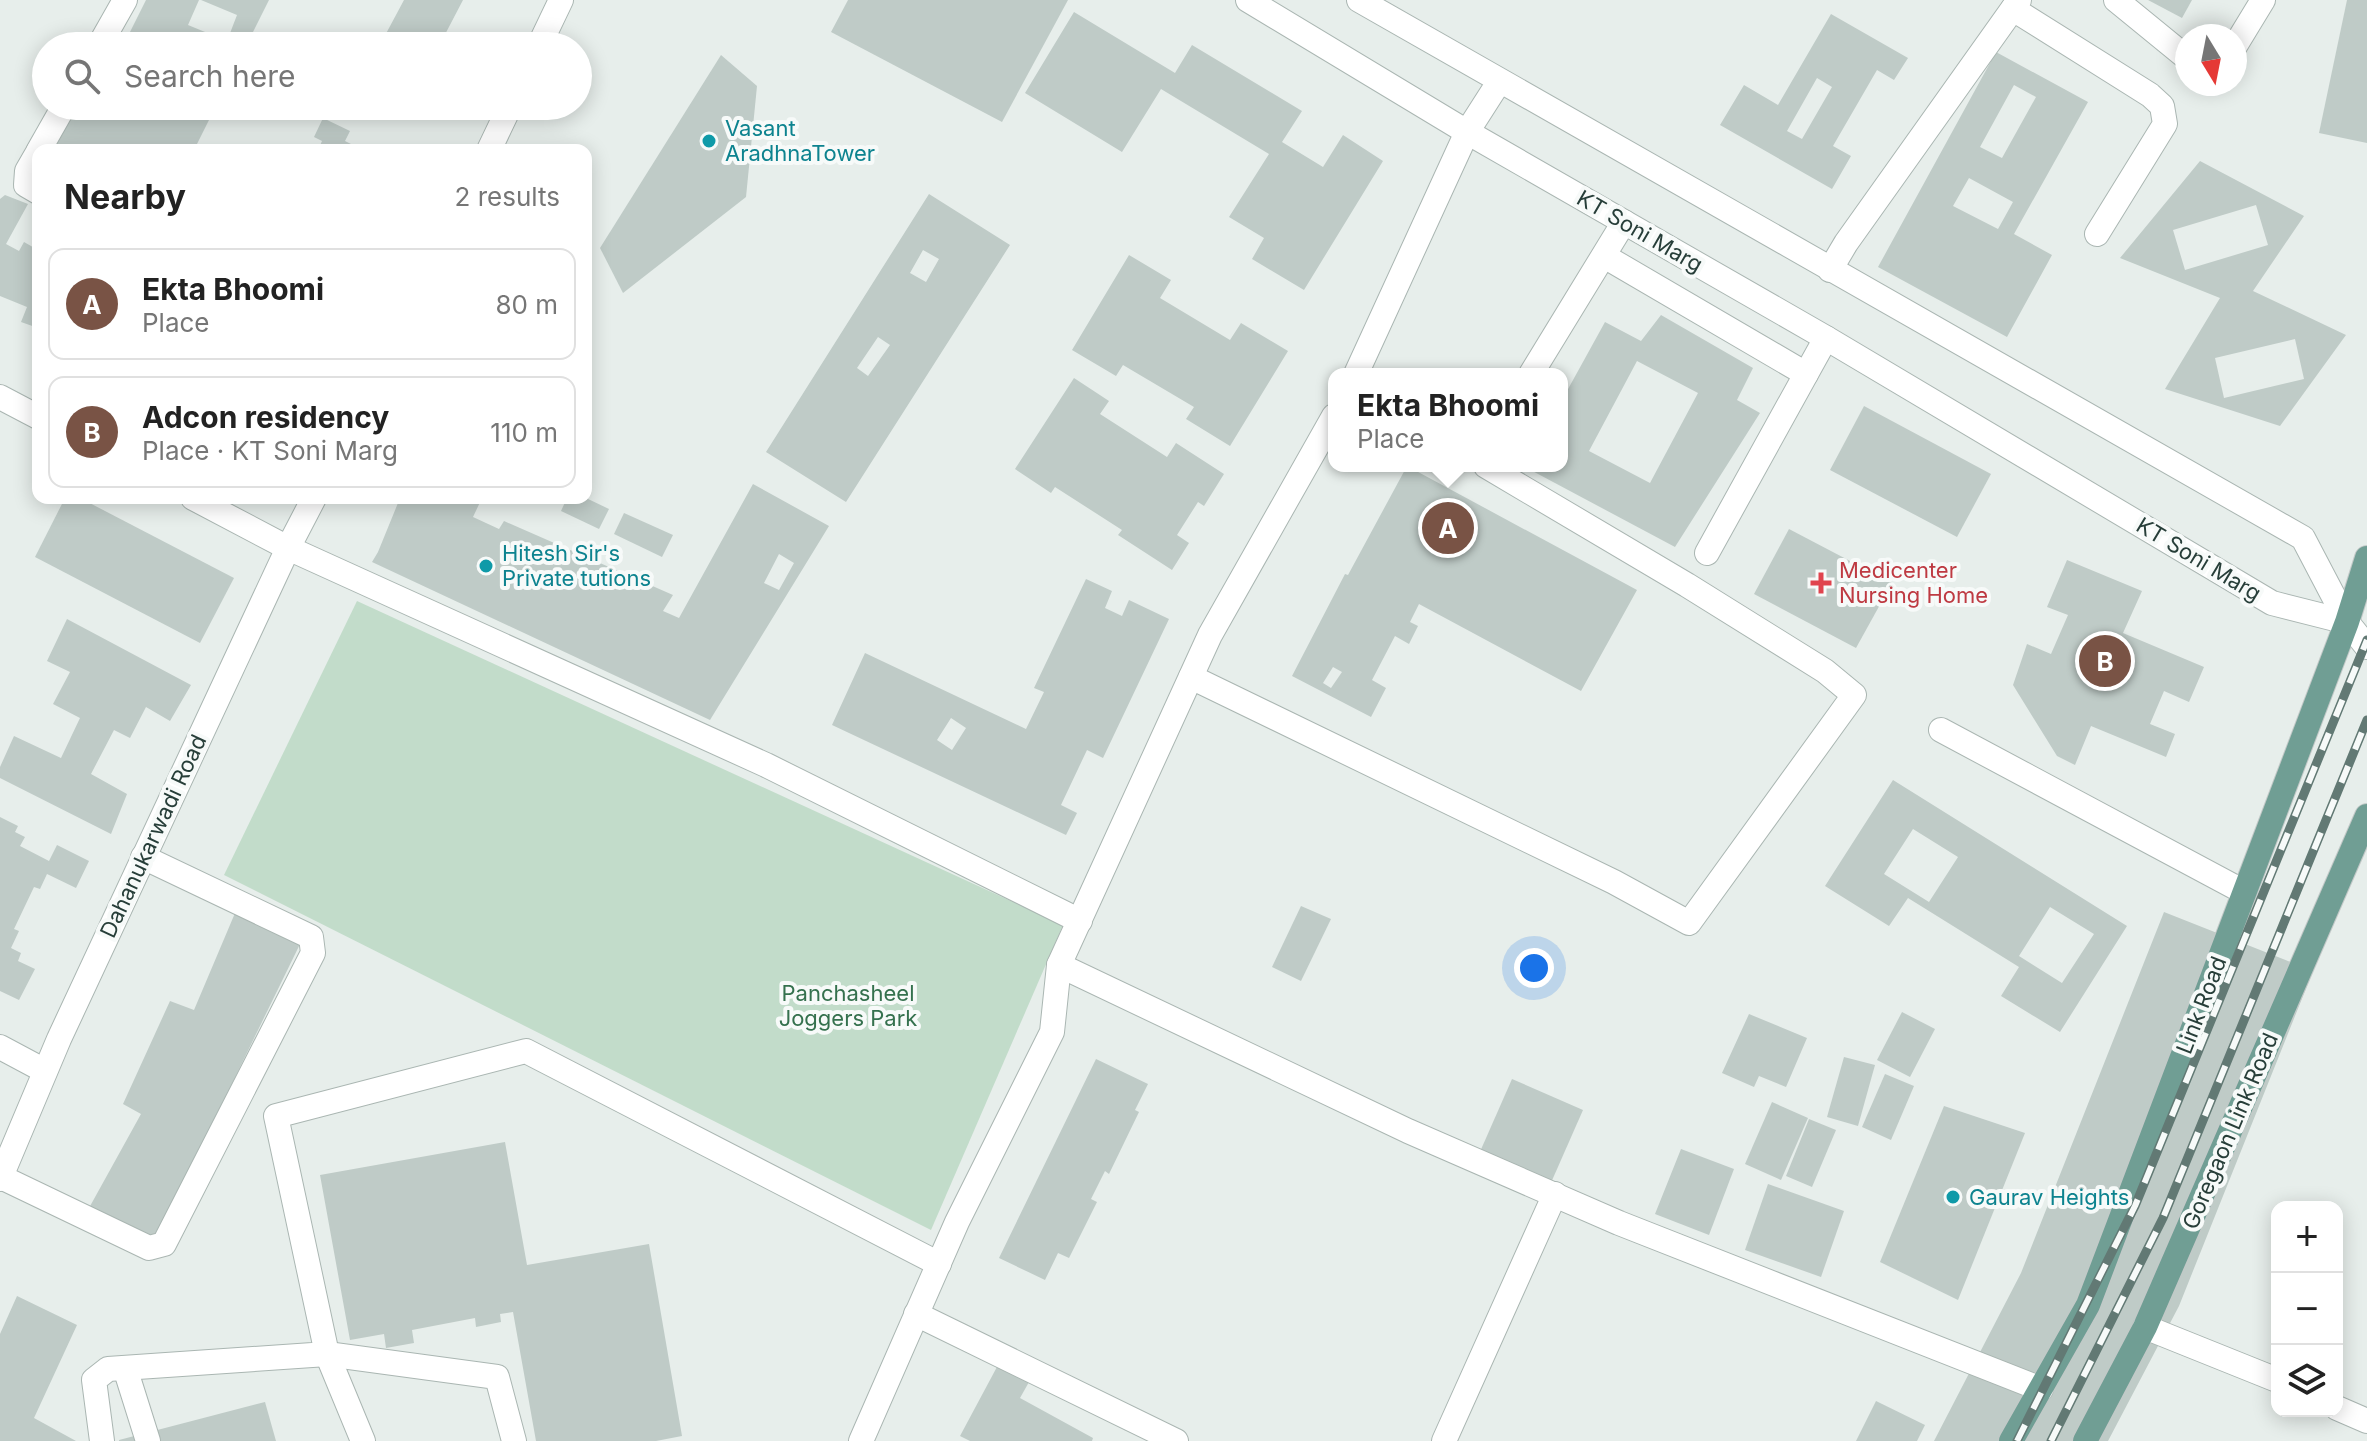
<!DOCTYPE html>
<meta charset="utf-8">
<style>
:root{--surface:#fff;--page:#f6f6f6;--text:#222;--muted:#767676;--line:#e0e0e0;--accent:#795345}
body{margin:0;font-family:Inter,sans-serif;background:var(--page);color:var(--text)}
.controls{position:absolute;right:24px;bottom:24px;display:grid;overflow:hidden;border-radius:16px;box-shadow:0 4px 20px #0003}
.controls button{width:72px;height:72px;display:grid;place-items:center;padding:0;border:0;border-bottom:2px solid var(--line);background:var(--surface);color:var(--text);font:40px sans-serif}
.compass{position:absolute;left:2175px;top:24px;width:72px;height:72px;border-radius:50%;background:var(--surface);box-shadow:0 4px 20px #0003;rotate:170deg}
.you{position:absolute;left:1534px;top:968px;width:28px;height:28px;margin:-20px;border:6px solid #fff;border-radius:50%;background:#1a73e8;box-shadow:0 0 0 12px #1a73e833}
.badge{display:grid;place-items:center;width:52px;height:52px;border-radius:50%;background:var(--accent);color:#fff;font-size:26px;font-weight:700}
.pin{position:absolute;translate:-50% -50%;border:4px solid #fff;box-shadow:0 2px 8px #0006}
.popup{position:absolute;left:1328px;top:368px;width:240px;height:104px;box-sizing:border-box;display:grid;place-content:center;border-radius:16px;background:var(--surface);filter:drop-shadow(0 2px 6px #0005);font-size:26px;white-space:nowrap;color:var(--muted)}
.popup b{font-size:30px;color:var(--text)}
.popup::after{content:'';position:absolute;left:50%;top:100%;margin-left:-16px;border:16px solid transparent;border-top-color:var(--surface)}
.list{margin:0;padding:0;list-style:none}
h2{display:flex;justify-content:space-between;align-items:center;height:104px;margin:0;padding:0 32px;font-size:34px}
h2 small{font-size:26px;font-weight:400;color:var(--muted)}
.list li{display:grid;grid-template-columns:52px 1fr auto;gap:24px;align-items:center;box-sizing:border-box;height:112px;margin:0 16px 16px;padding:0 16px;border:2px solid var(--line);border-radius:16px}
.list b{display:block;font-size:30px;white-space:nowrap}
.list p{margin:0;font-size:26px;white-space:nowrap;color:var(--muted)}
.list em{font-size:26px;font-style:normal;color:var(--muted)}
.icon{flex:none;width:44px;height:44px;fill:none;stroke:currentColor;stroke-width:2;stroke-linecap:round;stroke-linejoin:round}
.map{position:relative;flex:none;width:2367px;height:1441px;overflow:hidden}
.search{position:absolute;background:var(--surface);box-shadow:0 4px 20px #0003;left:32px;top:32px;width:560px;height:88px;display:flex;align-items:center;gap:20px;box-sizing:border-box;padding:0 28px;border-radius:44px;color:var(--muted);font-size:30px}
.panel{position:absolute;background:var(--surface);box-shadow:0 4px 20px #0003;left:32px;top:144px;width:560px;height:360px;border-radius:16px}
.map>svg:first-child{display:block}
</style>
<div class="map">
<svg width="2367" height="1441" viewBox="0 0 2367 1441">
<rect width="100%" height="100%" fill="#e7eeeb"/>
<path fill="#c2dcca" d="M357 601 1063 925 931 1230 224 875Z"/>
<g fill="#bfcbc7" fill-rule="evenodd">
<path d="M146 0H199L188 25 227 41 237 15 201 0H269L246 46H123Z"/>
<path d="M404 0H463L439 46H367L371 38 381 43Z"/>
<path d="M848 0H1068L1002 122 831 32Z"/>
<path d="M2148 0H2192L2182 18Z"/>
<path d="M2347 0H2367V143L2319 133Z"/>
<path d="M1074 12 1175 73 1192 45 1302 111 1282 142 1323 167 1343 135 1383 161 1304 290 1252 259 1264 238 1229 217 1269 154 1161 89 1122 152 1025 93Z"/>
<path d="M1831 14 1908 58 1894 80 1877 70 1833 146 1851 156 1832 189 1720 125 1744 85 1778 105ZM1817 78 1832 87 1802 139 1787 131Z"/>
<path d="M1996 52 2088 102 2014 234 2052 255 2007 337 1878 267ZM2014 85 2036 97 2002 158 1980 147ZM1969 178 2013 202 1998 229 1953 206Z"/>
<path d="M721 55 757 86 746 197 623 293 600 248Z"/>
<path d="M74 106H216L194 150H51Z"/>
<path d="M412 106H445L438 120Z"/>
<path d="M323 118 350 131 345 141 357 147 356 150H318L322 141 314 137Z"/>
<path d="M2200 161 2304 216 2253 291 2346 335 2280 426 2165 389 2220 298 2120 258ZM2256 205 2268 245 2185 270 2173 230ZM2295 339 2304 379 2224 398 2215 358Z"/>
<path d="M929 194 1010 245 846 502 766 452ZM923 250 939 259 926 282 910 273ZM878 337 890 345 868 376 857 368Z"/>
<path d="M5 195 28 204 6 244 19 251 24 242 38 250V328L21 322 27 307 0 296V199Z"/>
<path d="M1129 255 1171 280 1160 298 1230 340 1241 323 1288 351 1230 446 1186 419 1194 407 1123 365 1116 376 1072 350Z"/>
<path d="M1661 315 1753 368 1737 400 1760 413 1675 547 1523 466H1562V400L1605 322 1641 341ZM1637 361 1698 393 1650 483 1589 451Z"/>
<path d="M1074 378 1109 401 1100 414 1167 457 1176 443 1224 474 1204 506 1198 502 1177 535 1189 543 1172 570 1118 535 1122 530 1055 487 1051 493 1015 469Z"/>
<path d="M1864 406 1991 474 1957 537 1830 470Z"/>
<path d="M1407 466 1637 590 1581 691 1419 604 1410 622 1418 626 1409 644 1395 636 1372 680 1386 688 1371 717 1292 676 1345 574 1348 575ZM1333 667 1342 672 1331 688 1323 683Z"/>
<path d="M753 484 829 526 710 720 372 562 378 552 400 498H482L473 517 499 529 504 521 673 595 663 611 679 618ZM779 554 794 563 779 590 764 583Z"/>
<path d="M65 498H80L234 578 200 643 35 557Z"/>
<path d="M567 498H586L609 509 599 529 561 511Z"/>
<path d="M624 513 673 535 662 557 614 534Z"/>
<path d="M1789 529 1892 583 1856 648 1754 594Z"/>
<path d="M2067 560 2142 591 2123 633 2204 667 2189 702 2164 691 2150 724 2175 734 2166 757 2091 726 2075 765 2057 756 2013 685 2027 644 2051 654 2068 615 2047 607Z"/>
<path d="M1086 579 1112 591 1105 608 1122 616 1129 600 1169 619 1103 758 1087 750 1061 805 1077 813 1066 835 832 725 865 653 1026 729 1044 692 1034 688ZM951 718 966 728 952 750 937 740Z"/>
<path d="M67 619 191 685 170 721 146 707 130 738 114 730 91 774 127 794 111 834 0 778V767L14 736 61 758 80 718 53 704 70 672 47 661Z"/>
<path d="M1893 780 2127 926 2060 1032 2001 996 2019 967 1908 898 1889 926 1825 886ZM1913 829 1958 857 1929 902 1884 874ZM2050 907 2094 934 2062 983 2019 956Z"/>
<path d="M0 817 18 826 15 832 25 837 20 846 49 861 57 845 89 861 76 888 47 874 40 889 34 887 14 929 19 931 11 948 21 953 18 961 35 969 19 1000 0 991Z"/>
<path d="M238 906 301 942 156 1239 89 1208 141 1114 123 1104 170 1001 194 1010Z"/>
<path d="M1301 906 1331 919 1301 981 1272 967Z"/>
<path d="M2164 912 2313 971 2179 1306 2108 1441H1934L2021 1273Z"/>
<path d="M1902 1012 1935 1029 1910 1077 1877 1060Z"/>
<path d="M1749 1014 1807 1038 1786 1087 1759 1076 1754 1087 1722 1073Z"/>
<path d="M1844 1057 1875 1065 1858 1126 1827 1117Z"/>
<path d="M1096 1059 1148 1084 1135 1110 1139 1112 1109 1174 1105 1171 1091 1199 1097 1202 1069 1258 1058 1253 1045 1280 999 1258Z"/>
<path d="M1885 1074 1914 1086 1891 1140 1862 1127Z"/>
<path d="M1512 1079 1583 1110 1550 1185 1479 1154Z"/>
<path d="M1772 1102 1808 1118 1781 1180 1745 1164Z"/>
<path d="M1944 1106 2025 1133 1958 1300 1880 1262Z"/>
<path d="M1809 1119 1836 1130 1812 1187 1786 1176Z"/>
<path d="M505 1142 527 1265 649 1244 682 1436 656 1441H536L513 1312 500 1314 501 1322 476 1327 475 1318 412 1330 414 1343 386 1348 384 1334 350 1340 320 1175Z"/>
<path d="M1681 1149 1734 1169 1709 1235 1655 1214Z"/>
<path d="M1768 1184 1844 1211 1821 1277 1745 1250Z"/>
<path d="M17 1296 77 1325 34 1418 76 1441H0V1334Z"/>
<path d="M998 1365 1029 1382 1020 1398 1093 1438 1092 1441H970L960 1436Z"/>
<path d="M1876 1401 1925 1425 1917 1441H1856Z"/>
<path d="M265 1402 276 1441H119V1440Z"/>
</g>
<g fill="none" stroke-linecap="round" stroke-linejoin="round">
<g stroke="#aab6b2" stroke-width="26">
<g id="minor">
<path d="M1248 0 1467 132 1826 338 2272 603 2347 622"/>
<path d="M1359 0 2303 538 2347 622 2367 647"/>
<path d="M2116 0 2187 58"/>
<path d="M2013 9 2150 95 2162 106 2165 124 2097 234"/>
<path d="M99 46 125 0"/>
<path d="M539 46 561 0"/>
<path d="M2235 46 2263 0"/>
<path d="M39 150 64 106"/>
<path d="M489 150 510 106"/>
<path d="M38 152 27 171 26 185 38 192"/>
<path d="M1604 256 1806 374"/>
<path d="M1830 270 1846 243 2019 0"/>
<path d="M1356 374 1467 132 1499 82"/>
<path d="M1531 374 1624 222"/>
<path d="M0 397 38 417"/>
<path d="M193 498 288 548 766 765 1080 921"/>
<path d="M1707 553 1826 338"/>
<path d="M1191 677 1614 882 1689 923 1854 695 1825 671 1687 585 1486 466"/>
<path d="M1941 730 2244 892"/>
<path d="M1059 965 1408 1131 1619 1223 2041 1389"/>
<path d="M0 1047 45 1071"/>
<path d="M1 1177 149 1248 164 1244 313 953 311 937 143 857"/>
<path d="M0 1179 59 1039 288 548 314 498"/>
<path d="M916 1314 1176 1441"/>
<path d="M2145 1327 2277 1380"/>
<path d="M327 1354 497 1377 514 1441"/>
<path d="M327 1354 363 1441"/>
<path d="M125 1368 148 1441"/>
<path d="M2337 1408 2367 1421"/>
<path d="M102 1441 94 1380 108 1369 327 1354 276 1116 526 1051 939 1264"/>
<path d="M861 1441 957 1222 1052 1032 1059 965 1210 635 1334 416"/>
<path d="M1444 1441 1555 1194"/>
</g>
</g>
<g stroke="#c3c9c8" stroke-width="26">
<g id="major">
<path d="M2011 1441 2088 1305 2347 622 2367 558"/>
<path d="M2085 1441 2145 1327 2367 816"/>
</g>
</g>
<use href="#minor" stroke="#fff" stroke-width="24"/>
<use href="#major" stroke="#709e94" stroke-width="24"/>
<g stroke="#627974" stroke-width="9">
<g id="rail">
<path d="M2017 1441 2135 1206 2367 640"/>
<path d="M2051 1441 2163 1218 2367 720"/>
</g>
</g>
<use href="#rail" stroke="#f7faf9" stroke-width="6" stroke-dasharray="18" stroke-linecap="butt"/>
</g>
<g fill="#0f9aa8" stroke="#f7faf9" stroke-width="3">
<circle cx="709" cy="141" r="8"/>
<circle cx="486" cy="566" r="8"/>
<circle cx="1953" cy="1197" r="8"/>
</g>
<path fill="#e0444e" stroke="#f7faf9" stroke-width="3" d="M1817 571h8v8h8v8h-8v8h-8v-8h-8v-8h8z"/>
<g text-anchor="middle" stroke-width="8" stroke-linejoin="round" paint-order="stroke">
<g font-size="22" fill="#0d838f" stroke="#f7faf9" text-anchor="start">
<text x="725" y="136">Vasant<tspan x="725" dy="25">AradhnaTower</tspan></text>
<text x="502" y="561">Hitesh Sir's<tspan x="502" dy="25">Private tutions</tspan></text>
<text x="1969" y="1205">Gaurav Heights</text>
</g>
<g font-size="22" fill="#273e39" stroke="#f7faf9">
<text transform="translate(1640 231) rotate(30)" y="8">KT Soni Marg</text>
<text transform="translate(2199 559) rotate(31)" y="8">KT Soni Marg</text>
<text transform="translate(153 836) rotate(-65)" y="8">Dahanukarwadi Road</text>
<text transform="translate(2201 1005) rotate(-69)" y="8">Link Road</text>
<text transform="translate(2230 1131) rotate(-67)" y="8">Goregaon Link Road</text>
</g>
<g font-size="22" fill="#be3a42" stroke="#f7faf9" text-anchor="start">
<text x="1839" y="578">Medicenter<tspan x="1839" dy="25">Nursing Home</tspan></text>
</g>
<g font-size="22" fill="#35714e" stroke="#f7faf9">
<text x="848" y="1001">Panchasheel<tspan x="848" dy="25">Joggers Park</tspan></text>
</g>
</g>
</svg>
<div class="controls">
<button>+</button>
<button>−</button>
<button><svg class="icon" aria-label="layers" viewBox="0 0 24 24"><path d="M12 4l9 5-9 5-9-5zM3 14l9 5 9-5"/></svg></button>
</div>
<svg class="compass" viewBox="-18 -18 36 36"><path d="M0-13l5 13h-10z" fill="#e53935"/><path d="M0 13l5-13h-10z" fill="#767676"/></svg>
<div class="you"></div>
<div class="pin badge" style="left:1448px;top:528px">A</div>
<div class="popup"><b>Ekta Bhoomi</b>Place</div>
<div class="pin badge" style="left:2105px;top:661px">B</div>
<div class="search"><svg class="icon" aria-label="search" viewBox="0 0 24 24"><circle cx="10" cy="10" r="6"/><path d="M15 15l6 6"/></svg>Search here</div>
<section class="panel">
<h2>Nearby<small>2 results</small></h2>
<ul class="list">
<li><span class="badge">A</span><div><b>Ekta Bhoomi</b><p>Place</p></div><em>80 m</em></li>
<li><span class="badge">B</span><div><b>Adcon residency</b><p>Place · KT Soni Marg</p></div><em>110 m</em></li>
</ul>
</section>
</div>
